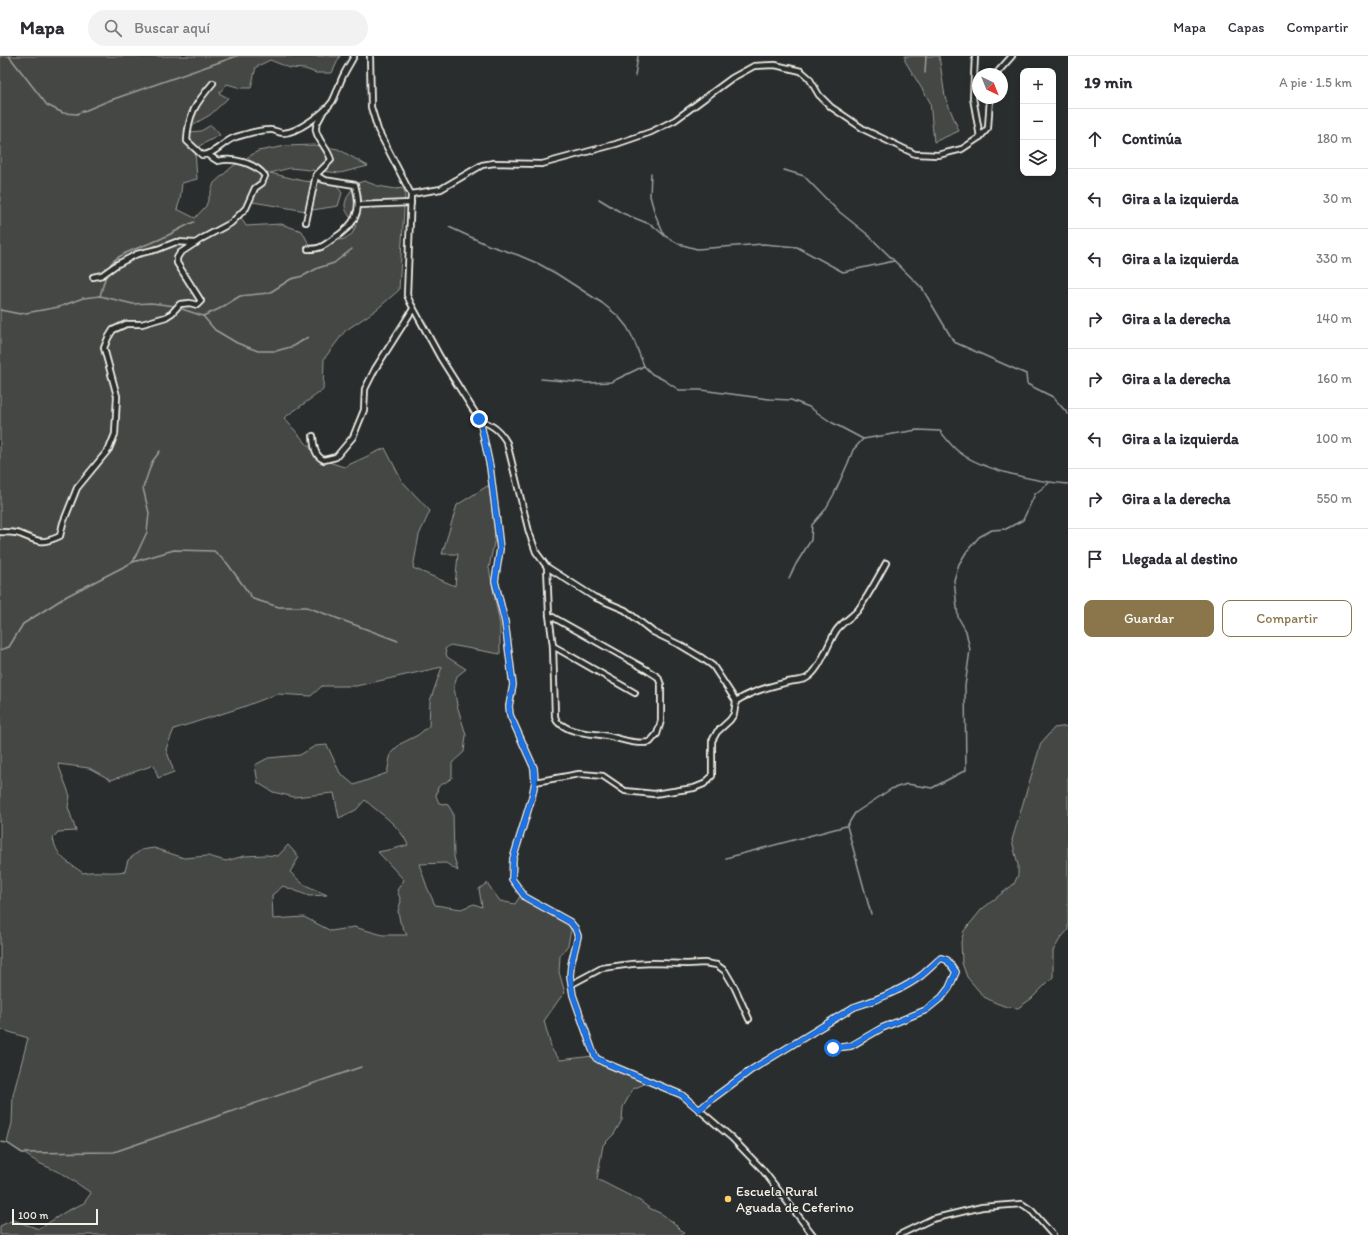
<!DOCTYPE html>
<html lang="es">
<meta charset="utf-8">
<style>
:root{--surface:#fff;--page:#f2f2f3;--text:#2b2b33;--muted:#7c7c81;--line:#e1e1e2;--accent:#8a764a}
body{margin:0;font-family:Itim,sans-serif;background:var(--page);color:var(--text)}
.controls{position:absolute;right:12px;top:12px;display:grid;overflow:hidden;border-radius:8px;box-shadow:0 2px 6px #0003}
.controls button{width:36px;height:36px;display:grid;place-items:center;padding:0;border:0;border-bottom:1px solid var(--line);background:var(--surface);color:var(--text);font:20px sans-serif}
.compass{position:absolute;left:972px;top:12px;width:36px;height:36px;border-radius:50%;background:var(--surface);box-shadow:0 2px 6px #0003;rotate:137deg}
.scale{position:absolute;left:12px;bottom:10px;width:86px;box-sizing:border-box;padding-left:4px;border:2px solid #f4f1e8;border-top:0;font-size:11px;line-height:14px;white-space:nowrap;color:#f4f1e8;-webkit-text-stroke:3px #2a2d2e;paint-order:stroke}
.stop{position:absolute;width:12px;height:12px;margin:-9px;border:3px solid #1a73e8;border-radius:50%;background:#fff}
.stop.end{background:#1a73e8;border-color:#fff;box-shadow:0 1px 4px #0008}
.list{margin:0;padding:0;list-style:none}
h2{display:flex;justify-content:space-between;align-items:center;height:52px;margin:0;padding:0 16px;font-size:17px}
h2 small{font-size:13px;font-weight:400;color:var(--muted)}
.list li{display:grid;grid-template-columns:26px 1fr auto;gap:12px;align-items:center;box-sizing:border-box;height:60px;padding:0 16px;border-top:1px solid var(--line)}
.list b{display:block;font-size:15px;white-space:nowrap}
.list em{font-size:13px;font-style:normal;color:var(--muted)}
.actions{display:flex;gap:8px;padding:12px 16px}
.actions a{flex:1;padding:9px 0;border:1px solid var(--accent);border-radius:8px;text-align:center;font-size:14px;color:var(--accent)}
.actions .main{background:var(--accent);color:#fff}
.icon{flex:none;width:22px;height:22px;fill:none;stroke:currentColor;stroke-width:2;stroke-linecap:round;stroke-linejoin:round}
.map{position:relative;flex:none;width:1068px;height:1179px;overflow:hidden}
header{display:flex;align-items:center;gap:24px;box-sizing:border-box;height:56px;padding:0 20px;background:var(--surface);border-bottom:1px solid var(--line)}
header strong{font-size:19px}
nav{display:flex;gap:22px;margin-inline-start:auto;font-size:14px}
.search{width:280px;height:36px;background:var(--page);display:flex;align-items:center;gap:10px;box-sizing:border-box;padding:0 14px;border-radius:22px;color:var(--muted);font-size:15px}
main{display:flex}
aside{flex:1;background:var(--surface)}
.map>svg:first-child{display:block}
</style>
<header>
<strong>Mapa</strong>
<div class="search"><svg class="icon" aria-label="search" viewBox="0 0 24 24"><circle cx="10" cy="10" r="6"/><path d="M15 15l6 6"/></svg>Buscar aquí</div>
<nav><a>Mapa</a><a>Capas</a><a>Compartir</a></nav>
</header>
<main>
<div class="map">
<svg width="1068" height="1179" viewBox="0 0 1068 1179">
<rect width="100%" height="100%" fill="#2a2d2e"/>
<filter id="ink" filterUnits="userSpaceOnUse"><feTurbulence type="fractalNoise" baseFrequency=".025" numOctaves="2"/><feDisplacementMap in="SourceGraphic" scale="8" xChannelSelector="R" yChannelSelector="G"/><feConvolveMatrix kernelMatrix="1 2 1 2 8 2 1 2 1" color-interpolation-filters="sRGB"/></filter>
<g filter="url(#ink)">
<g fill="#444645" stroke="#9c9c96" fill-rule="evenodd">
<path d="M0 0H340L332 17H316L305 13 290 12 270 4 256 11 251 32H241L227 28 219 37 228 42 210 59 194 68 189 76 201 75 211 69 220 79 201 89 195 94 197 123 182 127 180 144 177 153 195 162 206 150 214 127 233 110 258 95 286 90 314 89 338 93 368 110 340 117 290 112 270 117 303 125 336 128 342 137 338 150 306 155 253 146 244 151 240 160 246 170 281 168 302 175 310 190 344 183 352 178 356 169C341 150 342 149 355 128L364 125 378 130 396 133 403 132 405 137 399 234 376 254 345 275 324 303 323 334 284 362 320 403 344 411 385 392 402 425 430 455 419 479 413 512 455 530 458 498H442L457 449 489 429 497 471 489 512 500 569V598L450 589 445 593 447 601 466 613 457 620 454 631 457 649 466 679 464 696 452 707V722L438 731 436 740 439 747 448 749 453 757 454 801 458 815 446 807 419 808 427 831 435 849 461 853 474 848 482 851 479 833 487 827 500 845 515 848 523 836 555 854 566 862 571 874 568 889 560 900 559 916 565 937 560 942 544 965 552 994 560 1004 593 1000 651 1025 633 1033 623 1051 622 1064 614 1078 603 1089 597 1123 640 1145 649 1152 662 1158 674 1167 684 1177 681 1179H0V1170L13 1164 39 1173 65 1156 84 1147 91 1137 65 1119 39 1107 7 1087 12 1067 13 1039 28 982 0 973ZM442 611 430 645 429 670 418 679 400 688 391 697 387 717 354 729 340 717 327 689 315 690 300 699 268 702 255 709 258 727 273 736 294 741 334 737 339 762 356 754 365 744C380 758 400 769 408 789L393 793 378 796 404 824 397 834 401 845 398 855 400 866 407 879H383L354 871 331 875 304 861 273 863 272 839 283 830 309 840 327 839 303 828 290 816 299 801 288 789 278 800 266 799 244 800 226 805 208 800 184 802 154 792 141 794 128 804 125 815C111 818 97 814 83 817 68 806 57 802 53 782L58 776 76 775 68 751 70 740 58 708 89 712 111 724 154 709 158 722 174 716 166 693 174 673 243 651 277 638 311 640 322 630H356Z"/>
<path d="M905 0H939L945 41 959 75 934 86 930 46 905 5Z"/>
<path d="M1068 670V874L1060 883 1053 895V921L1031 943 1018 952 1007 951 996 947 984 941 967 921 962 907 961 886 964 875 982 853 1014 828 1018 819V809L1012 784 1041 687 1054 672Z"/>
</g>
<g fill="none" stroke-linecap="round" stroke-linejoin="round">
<g stroke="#9f9f9a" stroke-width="1.5">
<path d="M9 0 47 49 63 57 77 58 108 45 237 0"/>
<path d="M925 17 926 0"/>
<path d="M635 20 638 0"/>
<path d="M784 114 804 120 837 154 867 178 922 232 954 286 1026 318 1027 328 1053 341 1068 358"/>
<path d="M651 117 650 140 655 158 664 179"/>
<path d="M599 143 622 157 652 169 665 180 679 188 697 193 763 188 797 191 843 216 894 205"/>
<path d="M449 171 488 189 518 199 539 208 557 218 602 247 618 260 627 271 633 282 644 310 652 318 664 324 679 334H701L769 343 791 344 809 351 831 366 863 383 917 374 940 375C946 382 952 391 959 396 982 414 1038 426 1068 428"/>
<path d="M109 211C114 198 145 190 158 184 170 179 182 171 194 166"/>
<path d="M100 240 106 219"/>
<path d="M179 252 203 260 219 253 240 240 269 237 291 223 303 220 318 212 334 207 352 193"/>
<path d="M0 254 20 258 59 251 83 242 100 240 133 248 151 247 175 250"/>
<path d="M203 260 215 274 237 287 258 295H276L294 290 308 281"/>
<path d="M541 323 588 327 611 326 644 310"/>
<path d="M133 506 147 476 149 457 143 432 152 406 160 395"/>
<path d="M789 522 796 508 811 484 812 469 825 454 834 438 848 407 853 394 863 383"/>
<path d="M0 594 9 591 23 568 67 540 133 506 174 494 214 495 227 507 253 543 279 551H307L398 585"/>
<path d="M726 802 846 770"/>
<path d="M871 858 847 770 855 757 891 733 907 728 932 732 966 714 965 630 970 594 966 575 958 561 954 524 959 508 967 495 979 481 992 474 1006 473 1023 464 1035 438 1049 427"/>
<path d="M0 1086 7 1087 22 1097 114 1096 361 1011"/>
</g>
<g stroke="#f4f1e8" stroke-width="8">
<g id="street">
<path d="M370 0 371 51 378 74 411 138 407 239 410 246 440 301 479 363 482 373 490 411 498 475 500 493 495 525 505 566 513 629 509 650 510 659 534 712 535 726 532 741 513 803 512 823 525 841 570 866 575 872 578 880 571 909 570 920 573 939 592 993 596 1002 603 1006 682 1039 732 1082 762 1113 813 1179"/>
<path d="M975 0 973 42 980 81"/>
<path d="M996 18 1012 0"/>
<path d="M213 27C196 47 188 58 187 85L202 99C215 99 223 85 236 81 246 78 258 74 269 74 274 73 278 77 283 77 297 77 324 57 332 46 337 38 339 27 344 18 347 12 351 6 354 0"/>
<path d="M411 138 441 133 482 109 494 107 542 108 616 88 651 76 675 64 732 22 754 10 775 9 801 15 809 22 819 39 831 51 865 74 915 98 938 99 962 93 980 81 988 72 990 42"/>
<path d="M358 149 411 147"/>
<path d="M306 166 316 119 331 104C329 94 314 80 316 71 317 66 321 61 323 56"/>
<path d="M308 193C321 193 323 190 333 183 355 169 363 156 355 129L324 124 316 119"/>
<path d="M93 221 102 219 116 209 137 198 158 193 176 186 196 187"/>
<path d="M479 363C493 370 500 374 507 387L529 476 536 496 547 511 594 541 625 554 653 576 682 590 702 602 713 610 736 645"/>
<path d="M313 380C314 389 314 400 324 404L336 401 353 381 364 354 365 333 375 313 413 253"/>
<path d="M0 476C6 476 14 476 20 478 38 485 41 489 60 480L63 467 77 432 109 393 115 378 117 340 104 292 108 282 113 274 126 268H142L166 261 172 257 180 248 190 247 197 249 201 245 177 207V202L180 197 203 182 231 167 246 152 255 132 262 127 265 120C255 107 233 101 218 105L208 99"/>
<path d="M547 511 549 559 553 590 555 660C556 664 557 667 562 669 574 678 592 677 607 680 622 683 635 689 650 686L657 678 661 665V629L658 621 647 614 549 559"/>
<path d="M553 590 635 637"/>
<path d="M535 726 579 718 593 719 603 720 625 735 654 738 694 732 704 728 712 720V685L717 676 730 664 734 658 736 645C751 636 767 631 784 627 790 625 799 625 805 623 820 616 827 589 836 575 841 567 851 562 858 554 869 539 877 523 886 507"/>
<path d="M572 928 602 912 632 908 653 907 687 908 704 907 717 909 725 915 735 932 749 963"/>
<path d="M699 1054 712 1043 751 1014 854 951C876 944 903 934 922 919 928 914 934 908 941 902L947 904 956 916 949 932 942 941 926 954 882 972 851 990 833 992"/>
<path d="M899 1179 932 1163 982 1151 1022 1148 1031 1154 1053 1179"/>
</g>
</g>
<use href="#street" stroke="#2a2d2e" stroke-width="4.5"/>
</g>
</g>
<g fill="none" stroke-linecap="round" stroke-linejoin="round" filter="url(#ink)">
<path stroke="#1a73e8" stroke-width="5" d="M479 363 482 373 490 411 498 475 500 493 495 525 505 566 513 629 509 650 510 659 534 712 535 726 532 741 513 803 512 823 525 841 570 866 575 872 578 880 571 909 570 920 573 939 592 993 596 1002 603 1006 682 1039 699 1054 712 1043 751 1014 854 951C877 944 903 934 922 919 928 914 934 908 941 902L947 904 956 916 949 932 942 941 926 954 882 972 850 990 833 992"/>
</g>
<circle fill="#ffd166" stroke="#2a2d2e" stroke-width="1.5" cx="728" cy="1143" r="4"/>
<g text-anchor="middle" stroke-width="3" stroke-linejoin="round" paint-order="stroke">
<g font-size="14" fill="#f4f1e8" stroke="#2a2d2e" text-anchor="start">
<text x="736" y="1140">Escuela Rural<tspan x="736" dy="16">Aguada de Ceferino</tspan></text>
</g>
</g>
</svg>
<div class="controls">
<button>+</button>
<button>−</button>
<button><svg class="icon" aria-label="layers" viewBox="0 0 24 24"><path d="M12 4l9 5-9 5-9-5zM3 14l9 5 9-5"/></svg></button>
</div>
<svg class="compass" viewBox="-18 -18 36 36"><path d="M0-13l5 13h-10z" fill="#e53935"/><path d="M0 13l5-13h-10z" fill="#7c7c81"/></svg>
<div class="scale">100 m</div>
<div class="stop" style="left:833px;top:992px"></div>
<div class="stop end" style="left:479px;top:363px"></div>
</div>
<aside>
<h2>19 min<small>A pie · 1.5 km</small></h2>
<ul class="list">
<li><svg class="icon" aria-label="ahead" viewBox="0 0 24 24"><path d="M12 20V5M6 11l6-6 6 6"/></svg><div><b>Continúa</b></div><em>180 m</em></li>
<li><svg class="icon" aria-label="left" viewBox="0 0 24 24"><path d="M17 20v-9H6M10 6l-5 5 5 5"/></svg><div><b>Gira a la izquierda</b></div><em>30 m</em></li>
<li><svg class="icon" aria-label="left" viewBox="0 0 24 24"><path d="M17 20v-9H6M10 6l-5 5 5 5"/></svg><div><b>Gira a la izquierda</b></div><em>330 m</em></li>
<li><svg class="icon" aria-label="right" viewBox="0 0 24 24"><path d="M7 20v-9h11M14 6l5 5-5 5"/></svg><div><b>Gira a la derecha</b></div><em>140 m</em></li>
<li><svg class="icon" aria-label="right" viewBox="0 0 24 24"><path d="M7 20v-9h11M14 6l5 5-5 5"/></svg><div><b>Gira a la derecha</b></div><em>160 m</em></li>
<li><svg class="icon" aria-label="left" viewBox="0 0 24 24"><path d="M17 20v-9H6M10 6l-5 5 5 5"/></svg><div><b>Gira a la izquierda</b></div><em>100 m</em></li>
<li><svg class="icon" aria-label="right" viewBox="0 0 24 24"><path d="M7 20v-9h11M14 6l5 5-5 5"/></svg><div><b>Gira a la derecha</b></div><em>550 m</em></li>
<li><svg class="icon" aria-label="arrive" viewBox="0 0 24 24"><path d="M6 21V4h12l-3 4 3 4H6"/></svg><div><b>Llegada al destino</b></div></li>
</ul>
<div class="actions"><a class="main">Guardar</a><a>Compartir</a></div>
</aside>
</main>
